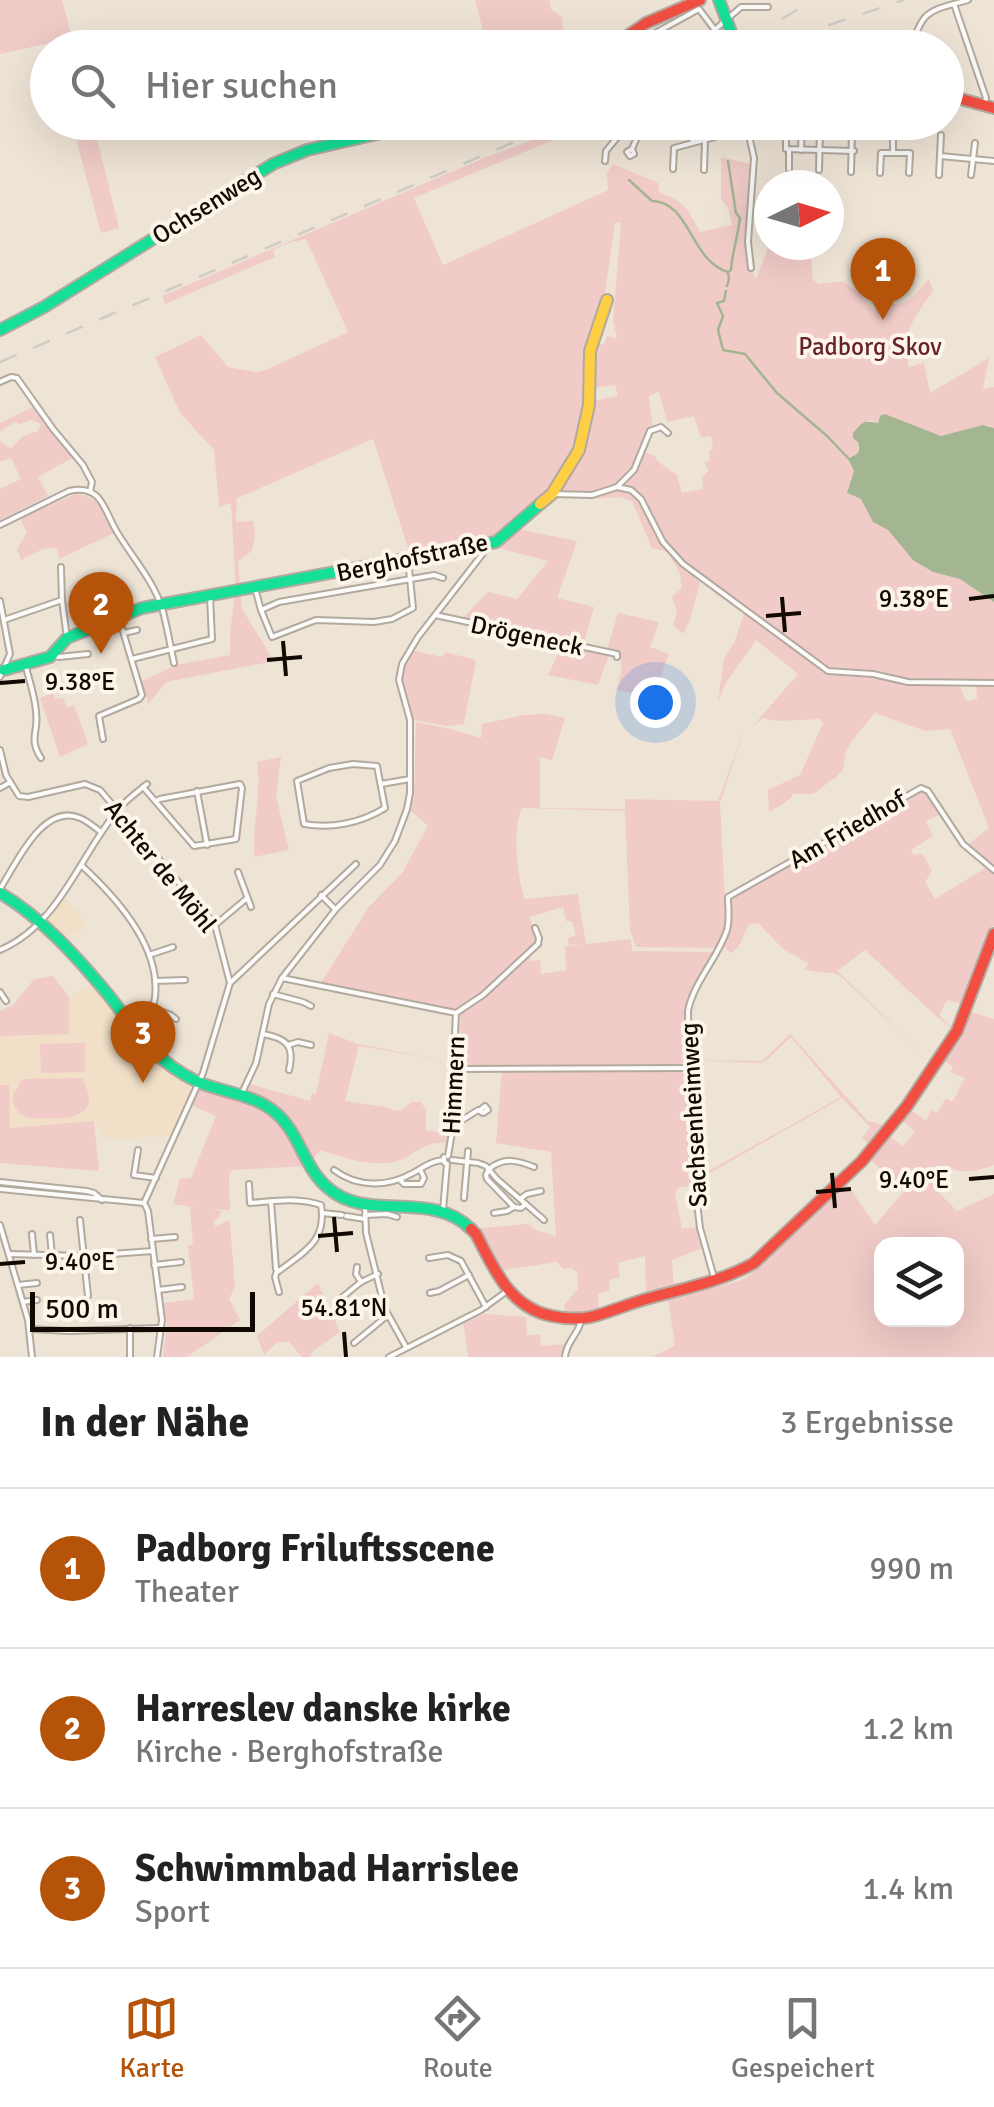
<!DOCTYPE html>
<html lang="de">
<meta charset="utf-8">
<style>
:root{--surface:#fff;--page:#f2f2f2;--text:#222;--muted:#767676;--line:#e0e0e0;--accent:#b45309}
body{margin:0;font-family:Signika,sans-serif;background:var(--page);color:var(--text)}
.controls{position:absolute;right:30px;bottom:30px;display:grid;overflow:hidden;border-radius:20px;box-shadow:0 10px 40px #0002}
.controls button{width:90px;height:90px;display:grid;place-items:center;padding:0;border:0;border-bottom:2px solid var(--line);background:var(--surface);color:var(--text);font:50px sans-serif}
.compass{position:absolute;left:754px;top:170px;width:90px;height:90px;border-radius:50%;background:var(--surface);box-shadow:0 10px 40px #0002;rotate:85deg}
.scale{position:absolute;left:30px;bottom:25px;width:225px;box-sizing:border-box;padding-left:10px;border:5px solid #100a03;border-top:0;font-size:28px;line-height:35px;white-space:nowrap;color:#100a03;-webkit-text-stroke:8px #fcf5ea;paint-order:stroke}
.you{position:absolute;left:655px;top:702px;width:35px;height:35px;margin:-25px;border:8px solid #fff;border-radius:50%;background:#1a73e8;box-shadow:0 0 0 15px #1a73e833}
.badge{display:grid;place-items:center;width:65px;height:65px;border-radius:50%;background:var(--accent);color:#fff;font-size:32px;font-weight:700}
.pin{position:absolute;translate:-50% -82px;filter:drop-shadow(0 2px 5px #0008)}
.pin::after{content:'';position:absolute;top:52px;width:35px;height:30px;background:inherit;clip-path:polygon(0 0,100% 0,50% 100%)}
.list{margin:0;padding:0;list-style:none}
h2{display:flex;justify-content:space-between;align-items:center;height:130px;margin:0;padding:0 40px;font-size:42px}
h2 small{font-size:32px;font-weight:400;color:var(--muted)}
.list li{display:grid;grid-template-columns:65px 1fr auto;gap:30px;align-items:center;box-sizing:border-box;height:160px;padding:0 40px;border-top:2px solid var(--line)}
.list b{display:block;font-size:38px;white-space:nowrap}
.list p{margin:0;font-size:32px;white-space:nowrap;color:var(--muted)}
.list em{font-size:32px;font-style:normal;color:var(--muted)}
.icon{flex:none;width:55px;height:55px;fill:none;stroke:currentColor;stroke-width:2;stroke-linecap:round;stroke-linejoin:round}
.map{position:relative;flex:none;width:994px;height:1357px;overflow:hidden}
.search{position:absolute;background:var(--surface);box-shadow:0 10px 40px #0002;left:30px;right:30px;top:30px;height:110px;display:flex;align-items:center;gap:25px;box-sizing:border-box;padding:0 35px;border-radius:55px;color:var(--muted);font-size:38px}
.sheet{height:610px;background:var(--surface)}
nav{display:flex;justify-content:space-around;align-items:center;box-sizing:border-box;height:140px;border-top:2px solid var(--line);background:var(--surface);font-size:28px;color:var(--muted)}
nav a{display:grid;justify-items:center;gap:5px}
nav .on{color:var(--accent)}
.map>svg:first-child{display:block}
</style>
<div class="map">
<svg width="994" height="1357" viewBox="0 0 994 1357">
<rect width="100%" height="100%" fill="#eee4d6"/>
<g fill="#f1dfc7">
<path d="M64 896 72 908 75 907 87 926 62 942 43 922Z"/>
<path d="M94 983 146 1050 189 1083 190 1095 173 1136 107 1139 95 1121 9 1128V1086L0 1085V1036L69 1034V997Z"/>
</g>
<g fill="#f0cbc7" fill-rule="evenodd">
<path d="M0 0H62L72 38 0 54Z"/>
<path d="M475 0H550L551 9 562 17 564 36 562 43 564 47H487Z"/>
<path d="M72 123H93L119 228 101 233Z"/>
<path d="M580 123H594L414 198 443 265 608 190 607 174 613 164 658 183 660 193C685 201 689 211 700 232L732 225 728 208 721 199V157L750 164 746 250 749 265 756 279 768 248 786 255 797 245H821L811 257 813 280 819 284 842 281 858 292 874 311 882 302C908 309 912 297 929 279L933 290C915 319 900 331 909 367L924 363 930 393 989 358 983 389 994 387V428L987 425 941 436 885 414 879 417 877 423 869 420C866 426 861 433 859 439 856 450 861 454 848 460L854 472 848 494 861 499 873 522 888 530 914 560 933 572 960 579 994 602V681L909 679 879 671 825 666 790 639 693 569 670 546 668 552 684 570 700 582 690 620 683 634 673 625 677 612 672 597 682 588 680 574 668 552 652 548 632 501 620 497 590 499 561 497 545 504C573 471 590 446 592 401L618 396 615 385 592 388 594 342 604 345 607 336 617 339 613 320 621 222 615 223 604 300 588 348 584 413 580 437 567 462 537 502 494 538 411 557 373 439 237 498 236 522 253 521 255 535 252 551 238 561 240 588 236 589 231 503 219 507 214 450 180 413 155 357 201 335 228 367 256 372 266 370 348 332 306 239 288 243 273 250 275 257 165 304 162 296 486 157ZM659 392 667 422 694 416 700 435 702 437 711 436 713 449 709 450 710 461 704 463 709 470 702 477 703 489 682 493 677 475 657 461 655 456 639 450 646 435 653 427 649 396Z"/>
<path d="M35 406 51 430 74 457 38 477 48 496 0 520V489L21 479 11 458 0 462V439L1 443 11 448 23 436 38 431 41 424 32 420 19 424 15 422 0 431V423Z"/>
<path d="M76 494C100 496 104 513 114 533L59 559 57 548 43 549 21 560 17 549 27 533 20 518Z"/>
<path d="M518 529 577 541 557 598 594 607 583 646 461 620 488 592 517 599 548 561 495 547Z"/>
<path d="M235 593H240L242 609 274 661 166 682 148 704 142 681 176 665 230 655V634Z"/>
<path d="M618 613 659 622 650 647 669 654 653 697 616 690 622 668 620 658 609 655 598 685 548 675 563 644 606 653Z"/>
<path d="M744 613 827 675 878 678 906 684 960 686 966 701 977 699 976 685H994V868L966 846 989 828 950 729 925 731 875 713 851 742 845 754 843 770 836 777 813 794H794L785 803 769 812 768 790 800 775 823 723 820 719 777 721 763 718 752 727 798 674 756 640 727 681 718 701 724 659 735 641Z"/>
<path d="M411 650 442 657 445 652 476 660 464 724 447 726 413 720C403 695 397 675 411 650Z"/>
<path d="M53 693 55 699 63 698 67 708 74 705 88 744 60 757 40 698Z"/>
<path d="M546 714 565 718 552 760 540 757V808L625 809V799L718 801 744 730 720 803 726 922 725 931 716 948 636 947 630 930 625 811 522 808C512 827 517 878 525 899L578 894 586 944 631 939 632 951 714 952 686 1006V1065H457L461 1014 487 995 528 955 531 961 540 960 541 974 566 970 565 947 583 944 569 945 568 938 576 935 572 921H566L563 907 529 917 538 938 536 943 485 991 459 1010 320 984 369 907 402 873 428 826 410 810 414 798 416 722 451 729 481 738 482 724 524 715Z"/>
<path d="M281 757 276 796 289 850 254 857C252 825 262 794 257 762Z"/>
<path d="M918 792 926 793 940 814 926 821 933 836 911 850 914 855 922 853 932 871 925 882 935 899 987 867 994 873V925L964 1005 947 1000 939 1015 956 1031 937 1017 865 950 837 971 926 1056 840 976C829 970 817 974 805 969L808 963 783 949 758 923 750 924C742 934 743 946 731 953L722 945 732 924 731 902 733 898Z"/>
<path d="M53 976 69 997V1034L0 1036V1011L14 1004 34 979Z"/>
<path d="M971 1012 994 1019V1165C973 1173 961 1174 940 1165L933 1176 940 1188 937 1191 957 1211 994 1194V1357H653L675 1345 668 1300 736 1282 746 1278 847 1184 875 1225 904 1191 871 1160 889 1136 903 1146 915 1131 901 1120 910 1110 926 1120 932 1110 937 1113 946 1098 952 1101 958 1093 957 1092 965 1078 950 1072 953 1067 945 1061 963 1036ZM956 1244V1320H882V1244Z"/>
<path d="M329 1033 358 1044 448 1061 359 1046 345 1101 385 1107 397 1111 402 1110 411 1102H421L426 1110V1130L447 1134 446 1143C422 1141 414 1157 394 1162 370 1167 343 1158 321 1150L311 1161C295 1127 283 1109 248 1093L250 1084 310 1101 312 1093 316 1094Z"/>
<path d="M790 1034 868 1121 883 1125 870 1145 862 1138 870 1127 842 1098 699 1179 698 1177 841 1097 791 1037 766 1061 760 1063 692 1060 762 1061Z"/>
<path d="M85 1043V1072L41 1073 40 1044Z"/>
<path d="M502 1070H686L692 1186 680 1187 675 1193 682 1229 697 1227 703 1248 672 1260 674 1290 646 1295 645 1256 618 1263 620 1277 612 1279 609 1282V1291L598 1294 599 1313 565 1318 564 1305 578 1289 577 1272 571 1268 563 1269 557 1262 499 1271 484 1240 474 1229 527 1224 536 1230 556 1236 551 1152 496 1143Z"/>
<path d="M83 1078C84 1085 90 1093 89 1101 84 1124 47 1117 29 1118 18 1115 13 1107 13 1096L22 1079Z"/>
<path d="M0 1085H9L10 1128 94 1121 99 1171 0 1163Z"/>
<path d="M200 1089 263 1105 281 1119 307 1166 232 1170 229 1175 230 1210 211 1209 221 1211 220 1216 213 1222 216 1227 229 1220 230 1223 235 1287 229 1299 240 1320 187 1357H163L167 1325 164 1303 194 1299 188 1246 193 1244 190 1207 202 1208 173 1204 180 1179 191 1178 216 1116 191 1105Z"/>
<path d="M318 1283 340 1332 313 1351 310 1357H302L289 1342H278L264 1355 257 1336Z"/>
<path d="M485 1314 526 1317 527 1335H540L541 1346 566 1344 563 1357H468L463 1321Z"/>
</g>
<path fill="#a4b592" d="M885 414 941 436 983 425 994 428V602L960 579 933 572 913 560 888 530 873 522 861 499 847 493 854 471 848 459C856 454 861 454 858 442L853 438V433C865 420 862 421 878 423L880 416Z"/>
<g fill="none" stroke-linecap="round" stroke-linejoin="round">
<g stroke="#a4b592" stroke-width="2.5">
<path d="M728 161 736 213 740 218C738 236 732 253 731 270L728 272"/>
<path d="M629 180 652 201C691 202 690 261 728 272L729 279 727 286"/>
<path d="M726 291 724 301 717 303 723 316 718 330 723 350 745 354 777 393 827 436 850 460"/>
</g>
<g stroke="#b2aa9f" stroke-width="8">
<g id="street">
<path d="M954 4 986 98 984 104"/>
<path d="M637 43 699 9 715 30"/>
<path d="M694 48 741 7H768"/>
<path d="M911 48C923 8 930 11 968 0"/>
<path d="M637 122 638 133"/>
<path d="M688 122 693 142"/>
<path d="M746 122 754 158 748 242 751 268"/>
<path d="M671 129 698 122"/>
<path d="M786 129V149L854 151"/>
<path d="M632 149 627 152 630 156 634 154 632 149 638 135"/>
<path d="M801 150 802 122"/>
<path d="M893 153V122"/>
<path d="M940 156 994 161"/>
<path d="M605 161 606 151 630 122"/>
<path d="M673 169 674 148 715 137"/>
<path d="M789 169V150"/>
<path d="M704 170 705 140"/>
<path d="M819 170 820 128"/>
<path d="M851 172 852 130"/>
<path d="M880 173 881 153H910L909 173"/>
<path d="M939 175 941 135"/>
<path d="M971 175 975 143"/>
<path d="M0 382 11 377 17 378 53 429 83 465 92 482 90 492"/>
<path d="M617 487 634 470 650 431 661 427 668 433"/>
<path d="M552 494 592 495 617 487 631 490 641 499 663 542 683 564 828 671 873 674 908 682 994 683"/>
<path d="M0 525 69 491C102 483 104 511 117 532 132 557 153 580 162 608 167 625 170 645 174 663"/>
<path d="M61 567 62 600"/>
<path d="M255 588 261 610 272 637 316 620 374 622 392 619 413 608 408 559"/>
<path d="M0 601 10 654 0 677"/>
<path d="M261 610 279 602 434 575 443 578"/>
<path d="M435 615 617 654V657"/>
<path d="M4 620 62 600 67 638"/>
<path d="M124 633 137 630"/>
<path d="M53 655 59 657 88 654"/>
<path d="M132 659 212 639 210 597"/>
<path d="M25 664C29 679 35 696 36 712 39 732 28 738 41 758"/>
<path d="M103 739 99 716 139 699 142 695 119 618"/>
<path d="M0 750 6 775 19 796 28 797 85 784 100 790 215 925 230 983"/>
<path d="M353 764 377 766 385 808C361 823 331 829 304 824L297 781 329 768Z"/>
<path d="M381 784 410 779"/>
<path d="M143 787 194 846 236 839 242 788 240 784 160 799 156 801"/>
<path d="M0 788 9 783"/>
<path d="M197 791 207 845"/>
<path d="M81 865C116 897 161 946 155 997 153 1011 149 1022 138 1031"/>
<path d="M238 872 251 907"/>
<path d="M0 889C16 864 43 802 80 818 88 821 95 828 101 832"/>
<path d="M321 895 335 909"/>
<path d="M215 925 246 899"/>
<path d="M0 950C59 925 79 857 117 811 125 801 137 792 147 784"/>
<path d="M149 955 173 947"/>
<path d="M282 978 456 1013"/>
<path d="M155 981 185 980"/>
<path d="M0 992 6 1001"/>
<path d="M273 994 303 1002 311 1006"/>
<path d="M153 1008 171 1015 176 1019"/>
<path d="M456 1013 483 995 538 944 539 938 535 928"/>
<path d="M263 1034C286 1038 295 1045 289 1070"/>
<path d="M288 1045 298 1042 311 1045"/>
<path d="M454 1069 688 1068"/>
<path d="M241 1095 256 1063 269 1004 282 978 336 909 380 865 395 841 407 809 410 793V720L399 680 402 664 418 637 491 543"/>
<path d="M453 1126 478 1110 483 1113 488 1110 485 1106 480 1110"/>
<path d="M138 1150 134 1175 156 1178"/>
<path d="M448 1156 453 1126 451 1121 456 1013"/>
<path d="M452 1160 478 1163 486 1166 497 1179 544 1220"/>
<path d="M489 1169 486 1175 487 1179 514 1207 521 1208 526 1204"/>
<path d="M489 1169C504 1157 517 1160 534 1167"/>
<path d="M334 1170C358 1188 388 1187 413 1173 424 1167 431 1161 443 1160"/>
<path d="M400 1180 404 1184H421L424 1178 420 1169"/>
<path d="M0 1182 87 1191 94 1193 102 1200"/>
<path d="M249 1184 250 1203C275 1201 297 1197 321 1205 327 1241 305 1251 279 1271L276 1269 271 1201"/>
<path d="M0 1189 144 1203"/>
<path d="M464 1198 468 1151"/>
<path d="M520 1199 527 1194 541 1191"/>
<path d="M144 1203 203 1073 230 983 356 864"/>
<path d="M144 1203 148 1211 162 1320 157 1357"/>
<path d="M365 1204 366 1233 385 1309 406 1347"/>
<path d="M443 1210 447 1164 444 1162V1157"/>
<path d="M322 1213 342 1215"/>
<path d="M494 1213 507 1211 514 1207"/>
<path d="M365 1215 387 1214 397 1217"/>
<path d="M346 1216 365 1219"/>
<path d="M80 1220 88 1296"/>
<path d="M0 1225 28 1320 32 1357"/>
<path d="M32 1234 34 1255"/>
<path d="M50 1235 52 1255"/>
<path d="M151 1239 175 1237"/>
<path d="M9 1254 83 1256 153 1251"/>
<path d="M429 1258 448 1255 461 1261 486 1307"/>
<path d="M154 1265 181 1262"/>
<path d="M357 1267 356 1274 361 1282"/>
<path d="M277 1271 275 1277 279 1292"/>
<path d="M715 1281 700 1228 694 1177 690 1117 688 1011C694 981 718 958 727 930 730 919 728 907 728 897L921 788 928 791 963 844 994 870"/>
<path d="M18 1285 37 1283"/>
<path d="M158 1290 182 1287"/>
<path d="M430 1293 439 1291 469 1275"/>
<path d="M340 1299 361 1282 378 1274"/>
<path d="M23 1302 37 1300"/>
<path d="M30 1329 69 1331 160 1328"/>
<path d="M354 1343 388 1315"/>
<path d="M130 1357V1328"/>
<path d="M389 1357 481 1310 507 1291"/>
<path d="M565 1357C566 1342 578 1335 581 1321"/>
</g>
</g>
<g stroke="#b2aa9f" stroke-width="14">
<g id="fast">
<path d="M719 0 737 48"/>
<path d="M0 330 44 307 273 164 307 150 429 122"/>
<path d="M4 670 50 657 67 638 142 608 496 542 540 504"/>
<path d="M0 893C41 917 76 956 106 992 121 1010 133 1030 149 1047 163 1061 179 1073 198 1082 224 1093 254 1094 276 1113 300 1134 304 1168 328 1188 367 1223 431 1189 471 1229"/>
</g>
</g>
<g stroke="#b2aa9f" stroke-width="14">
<path id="slow" d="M540 504 552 494 579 450 589 405 590 351 607 300"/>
</g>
<g stroke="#b2aa9f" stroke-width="14">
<g id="jam">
<path d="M610 48 646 23 700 0"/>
<path d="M946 95 994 108"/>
<path d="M471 1229 476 1234C494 1269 510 1308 552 1316 566 1319 577 1320 591 1317 611 1312 630 1303 650 1298 686 1288 722 1281 754 1263L862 1161 907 1106 957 1031 994 934"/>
</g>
</g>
<use href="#street" stroke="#fcfbf9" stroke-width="4"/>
<use href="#fast" stroke="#16e098" stroke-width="10"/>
<use href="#slow" stroke="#ffcf43" stroke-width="10"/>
<use href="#jam" stroke="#f24e42" stroke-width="10"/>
<g stroke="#cfccc8" stroke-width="2.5" stroke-dasharray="18 18" stroke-linecap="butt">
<path d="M782 19 798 9"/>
<path d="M728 48 771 33"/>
<path d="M760 48 904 0"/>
<path d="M0 362 561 122"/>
</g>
</g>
<path fill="none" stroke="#100a03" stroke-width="4" d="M782 597 785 632M969 599 994 596M766 616 801 613M283 641 286 676M267 660 302 657M0 683 25 681M832 1173 835 1208M969 1179 994 1177M816 1192 851 1189M334 1217 337 1252M318 1236 353 1233M0 1264 25 1262M344 1332 346 1357"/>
<g text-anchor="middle" stroke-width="8" stroke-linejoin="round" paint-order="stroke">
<g font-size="25" fill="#100a03" stroke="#fcf5ea">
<text transform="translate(206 205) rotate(-32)" y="9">Ochsenweg</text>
<text transform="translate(412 557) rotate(-12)" y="9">Berghofstraße</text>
<text transform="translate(527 635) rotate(12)" y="9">Drögeneck</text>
<text transform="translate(847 829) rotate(-30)" y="9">Am Friedhof</text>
<text transform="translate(161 866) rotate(51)" y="9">Achter de Möhl</text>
<text transform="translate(453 1085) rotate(-87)" y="9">Himmern</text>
<text transform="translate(693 1115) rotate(-93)" y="9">Sachsenheimweg</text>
</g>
<g font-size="25" fill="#66212b" stroke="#fcf5ea">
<text x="870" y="355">Padborg Skov</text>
</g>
</g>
<g font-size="25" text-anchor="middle" fill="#100a03" stroke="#fcf5ea" stroke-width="8" stroke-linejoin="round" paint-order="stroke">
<text x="914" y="607">9.38°E</text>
<text x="80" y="690">9.38°E</text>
<text x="914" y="1188">9.40°E</text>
<text x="80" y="1270">9.40°E</text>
<text x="344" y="1316">54.81°N</text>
</g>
</svg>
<div class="controls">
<button><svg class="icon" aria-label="layers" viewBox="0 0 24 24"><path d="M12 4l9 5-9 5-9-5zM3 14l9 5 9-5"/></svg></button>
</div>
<svg class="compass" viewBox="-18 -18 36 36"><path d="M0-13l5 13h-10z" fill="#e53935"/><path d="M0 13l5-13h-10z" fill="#767676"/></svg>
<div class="scale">500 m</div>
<div class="you"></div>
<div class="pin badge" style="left:883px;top:320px">1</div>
<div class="pin badge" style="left:101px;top:654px">2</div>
<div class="pin badge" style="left:143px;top:1083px">3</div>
<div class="search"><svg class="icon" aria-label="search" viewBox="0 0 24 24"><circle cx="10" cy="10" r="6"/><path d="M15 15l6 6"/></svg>Hier suchen</div>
</div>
<section class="sheet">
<h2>In der Nähe<small>3 Ergebnisse</small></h2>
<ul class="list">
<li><span class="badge">1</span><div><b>Padborg Friluftsscene</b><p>Theater</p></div><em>990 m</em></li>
<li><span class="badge">2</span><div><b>Harreslev danske kirke</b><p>Kirche · Berghofstraße</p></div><em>1.2 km</em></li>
<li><span class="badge">3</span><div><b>Schwimmbad Harrislee</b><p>Sport</p></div><em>1.4 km</em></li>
</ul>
</section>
<nav>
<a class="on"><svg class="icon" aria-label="map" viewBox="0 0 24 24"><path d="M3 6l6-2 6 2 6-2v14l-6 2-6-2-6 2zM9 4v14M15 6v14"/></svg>Karte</a>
<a><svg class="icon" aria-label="directions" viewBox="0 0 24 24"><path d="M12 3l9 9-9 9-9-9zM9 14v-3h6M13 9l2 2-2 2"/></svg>Route</a>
<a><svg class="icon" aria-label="saved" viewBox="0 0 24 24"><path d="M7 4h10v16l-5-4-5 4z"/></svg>Gespeichert</a>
</nav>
